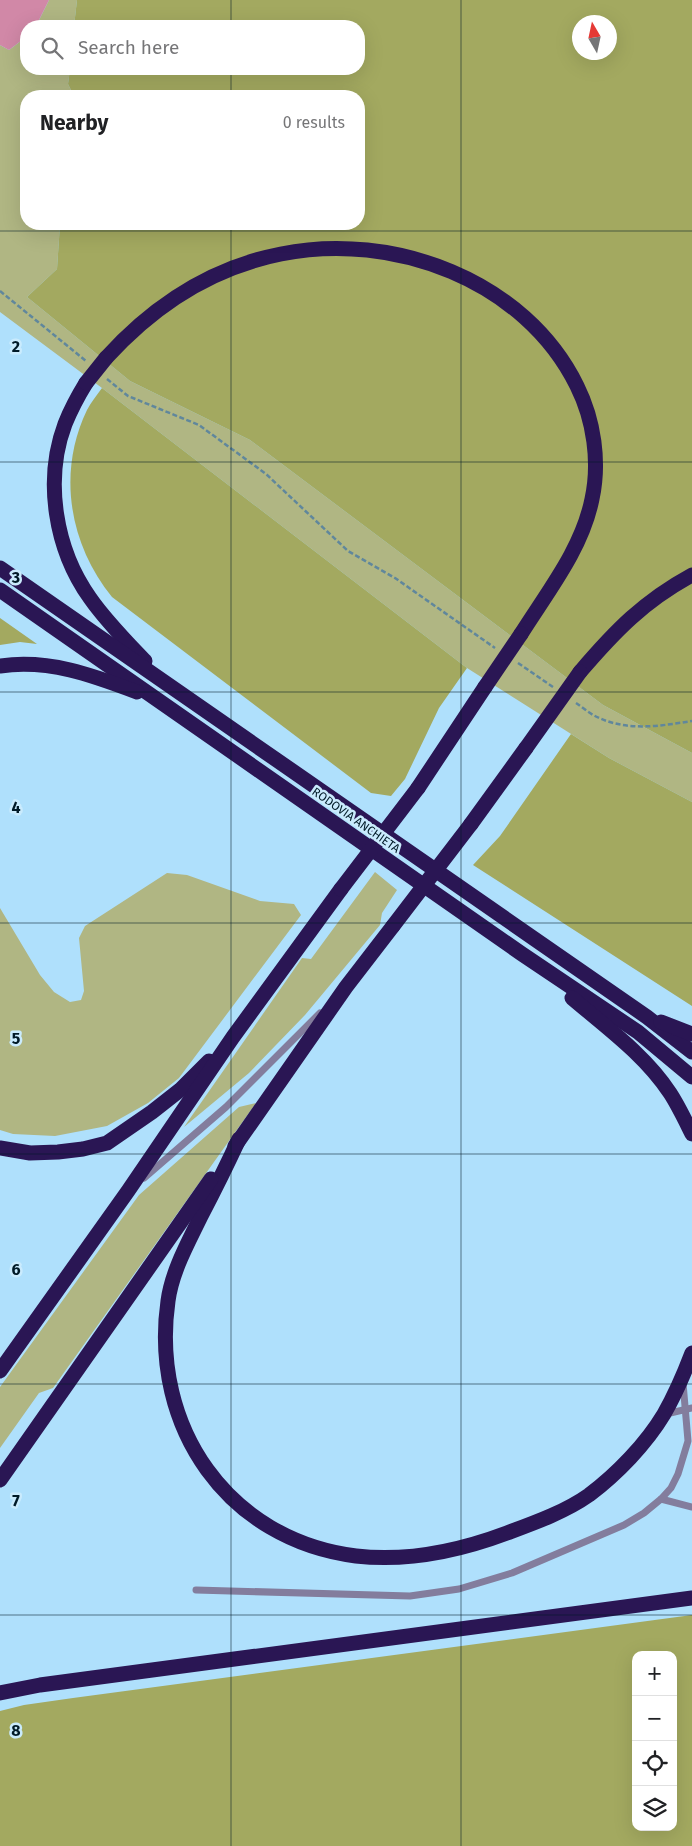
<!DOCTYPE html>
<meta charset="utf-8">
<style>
:root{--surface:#fff;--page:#f2f2f2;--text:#202124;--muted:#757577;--line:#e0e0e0}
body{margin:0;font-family:"Fira Sans",sans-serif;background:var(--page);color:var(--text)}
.controls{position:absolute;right:15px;bottom:15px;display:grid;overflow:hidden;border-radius:10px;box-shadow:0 5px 20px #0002}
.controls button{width:45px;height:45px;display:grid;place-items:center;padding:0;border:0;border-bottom:1px solid var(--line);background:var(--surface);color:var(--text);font:25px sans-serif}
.compass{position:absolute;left:572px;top:15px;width:45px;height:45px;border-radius:50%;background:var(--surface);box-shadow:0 5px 20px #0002;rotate:351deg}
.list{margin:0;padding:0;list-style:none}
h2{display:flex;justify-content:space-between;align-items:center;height:65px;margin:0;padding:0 20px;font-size:21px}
h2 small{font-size:16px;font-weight:400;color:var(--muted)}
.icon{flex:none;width:28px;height:28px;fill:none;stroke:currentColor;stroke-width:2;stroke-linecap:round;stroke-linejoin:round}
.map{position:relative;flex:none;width:692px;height:1846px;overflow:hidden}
.search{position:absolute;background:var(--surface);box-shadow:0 5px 20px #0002;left:20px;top:20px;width:345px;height:55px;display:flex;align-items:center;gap:12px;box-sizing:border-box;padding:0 18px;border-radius:20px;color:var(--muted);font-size:19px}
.panel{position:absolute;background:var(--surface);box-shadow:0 5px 20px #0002;left:20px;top:90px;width:345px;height:140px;border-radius:20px}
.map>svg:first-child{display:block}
</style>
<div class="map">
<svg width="692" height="1846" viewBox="0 0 692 1846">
<rect width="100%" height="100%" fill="#afe0fc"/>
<g fill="#b0b683">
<path d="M49 0H77L74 26H36Z"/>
<path d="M26 37V69H70L68 84 74 96H26V224H60L57 269 27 297 130 381 250 440 603 705 692 753V802L609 758 467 668 102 388 0 312V45L9 50Z"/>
<path d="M375 872 397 890 382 913 380 925 305 1015 249 1073 184 1127 302 958 311 959Z"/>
<path d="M167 873 187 875 260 901 294 904 301 915 179 1078 148 1103 107 1126 55 1136 13 1134 0 1130V908L40 975 54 992 70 1002 81 1000 84 991 79 938 85 926Z"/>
<path d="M256 1103 53 1388 39 1393 0 1448V1387L139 1195 239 1107Z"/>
</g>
<g fill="#a3a960" fill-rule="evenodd">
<path d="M77 0H692V753L603 705 250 440 130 381 27 297 57 269 60 224H359V96H74L68 84 70 69H359V26H74ZM580 22H610V52H580Z"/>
<path d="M102 388 467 668 439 708 405 779 391 796 371 793 112 597C69 544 57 472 87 410 91 402 97 395 102 388Z"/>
<path d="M0 618 37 644 20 642 0 645Z"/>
<path d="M571 734 609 758 692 802V1006L473 865 500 836Z"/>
<path d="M692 1615V1846H0V1711L24 1705 73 1698ZM636 1655H673V1827H636Z"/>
</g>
<path fill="#d188a7" d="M0 0H49L36 26H26V37L9 50 0 45Z"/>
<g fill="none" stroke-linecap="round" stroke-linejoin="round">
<g stroke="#60879c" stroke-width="2.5" stroke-dasharray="5 2.5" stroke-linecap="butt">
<path d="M0 291 86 361"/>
<path d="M107 379 128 396 199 425 266 474 348 551 395 578 495 648"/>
<path d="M518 663 553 687"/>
<path d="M576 703C582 707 589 713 595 716 626 732 660 726 692 721"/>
</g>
<g stroke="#837d9d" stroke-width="7">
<path d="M144 1178 226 1107 320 1013"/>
<path d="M666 1414 692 1408"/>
<path d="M661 1499 692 1507"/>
<path d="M196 1590 410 1596 459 1589 512 1573 624 1525 644 1513 661 1499 671 1488 678 1474 688 1441 683 1383"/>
</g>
<g stroke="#2a1654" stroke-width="15">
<path d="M106 358C154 305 210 268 281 254 393 231 525 280 577 386 594 420 600 462 592 499 582 549 548 591 521 634"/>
<path d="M86 383C78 396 71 409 65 424 44 480 55 549 90 598 106 621 126 641 145 661"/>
<path d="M0 568 647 1017 692 1052"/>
<path d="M0 590 522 954 638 1032 692 1077"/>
<path d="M0 666C49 659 92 675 137 692"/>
<path d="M580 672C615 631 644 601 692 575"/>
<path d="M418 788 485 687"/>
<path d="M471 824 526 748"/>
<path d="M572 998C606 1027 645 1055 670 1093 678 1105 685 1120 692 1134"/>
<path d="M661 1022 692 1034"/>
<path d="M239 1139C227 1165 214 1191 201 1216 188 1243 172 1271 168 1301 150 1427 228 1540 356 1556 408 1562 459 1551 507 1533 534 1523 565 1512 589 1495 617 1474 646 1444 664 1414 675 1395 684 1374 692 1353"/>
<path d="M235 1146 346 987 393 926"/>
<path d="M0 1148 30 1153 58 1152 83 1149 107 1143 152 1112 180 1090 209 1061"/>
<path d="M0 1371 128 1191 233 1037 341 889"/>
<path d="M0 1480 211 1179"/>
<path d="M0 1693 40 1685 692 1598"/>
</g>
<g stroke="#2a1654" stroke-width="15">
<path d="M86 383 106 358"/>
<path d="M485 687 521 634"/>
<path d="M526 748 580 672"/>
<path d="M341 889 418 788"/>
<path d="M393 926 471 824"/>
</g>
</g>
<path fill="none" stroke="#001a27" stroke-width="1" stroke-opacity="0.55" d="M231 0V26M461 0V1846M231 69V96M231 224V1846M0 231H692M0 462H692M0 692H692M0 923H692M0 1154H692M0 1384H692M0 1615H692"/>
<g text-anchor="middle" stroke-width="5" stroke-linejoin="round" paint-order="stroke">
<g font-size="12" fill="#001a27" stroke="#caebfd">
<text transform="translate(356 820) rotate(35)" y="4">RODOVIA ANCHIETA</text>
</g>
</g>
<g font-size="16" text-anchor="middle" font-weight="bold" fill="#001a27" stroke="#caebfd" stroke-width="5" stroke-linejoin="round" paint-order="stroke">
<text x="16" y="352">2</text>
<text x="16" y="583">3</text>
<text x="16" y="813">4</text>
<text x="16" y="1044">5</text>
<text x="16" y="1275">6</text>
<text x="16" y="1506">7</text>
<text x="16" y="1736">8</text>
</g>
</svg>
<div class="controls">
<button>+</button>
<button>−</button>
<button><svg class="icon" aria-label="locate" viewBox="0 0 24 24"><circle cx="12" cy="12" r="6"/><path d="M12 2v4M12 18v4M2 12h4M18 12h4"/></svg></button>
<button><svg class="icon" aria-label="layers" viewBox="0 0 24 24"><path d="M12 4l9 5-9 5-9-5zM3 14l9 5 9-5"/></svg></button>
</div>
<svg class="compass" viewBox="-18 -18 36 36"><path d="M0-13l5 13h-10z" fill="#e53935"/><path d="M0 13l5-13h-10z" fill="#757577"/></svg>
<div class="search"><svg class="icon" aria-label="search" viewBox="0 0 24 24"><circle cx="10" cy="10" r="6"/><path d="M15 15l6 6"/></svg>Search here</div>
<section class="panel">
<h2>Nearby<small>0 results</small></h2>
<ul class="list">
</ul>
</section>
</div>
